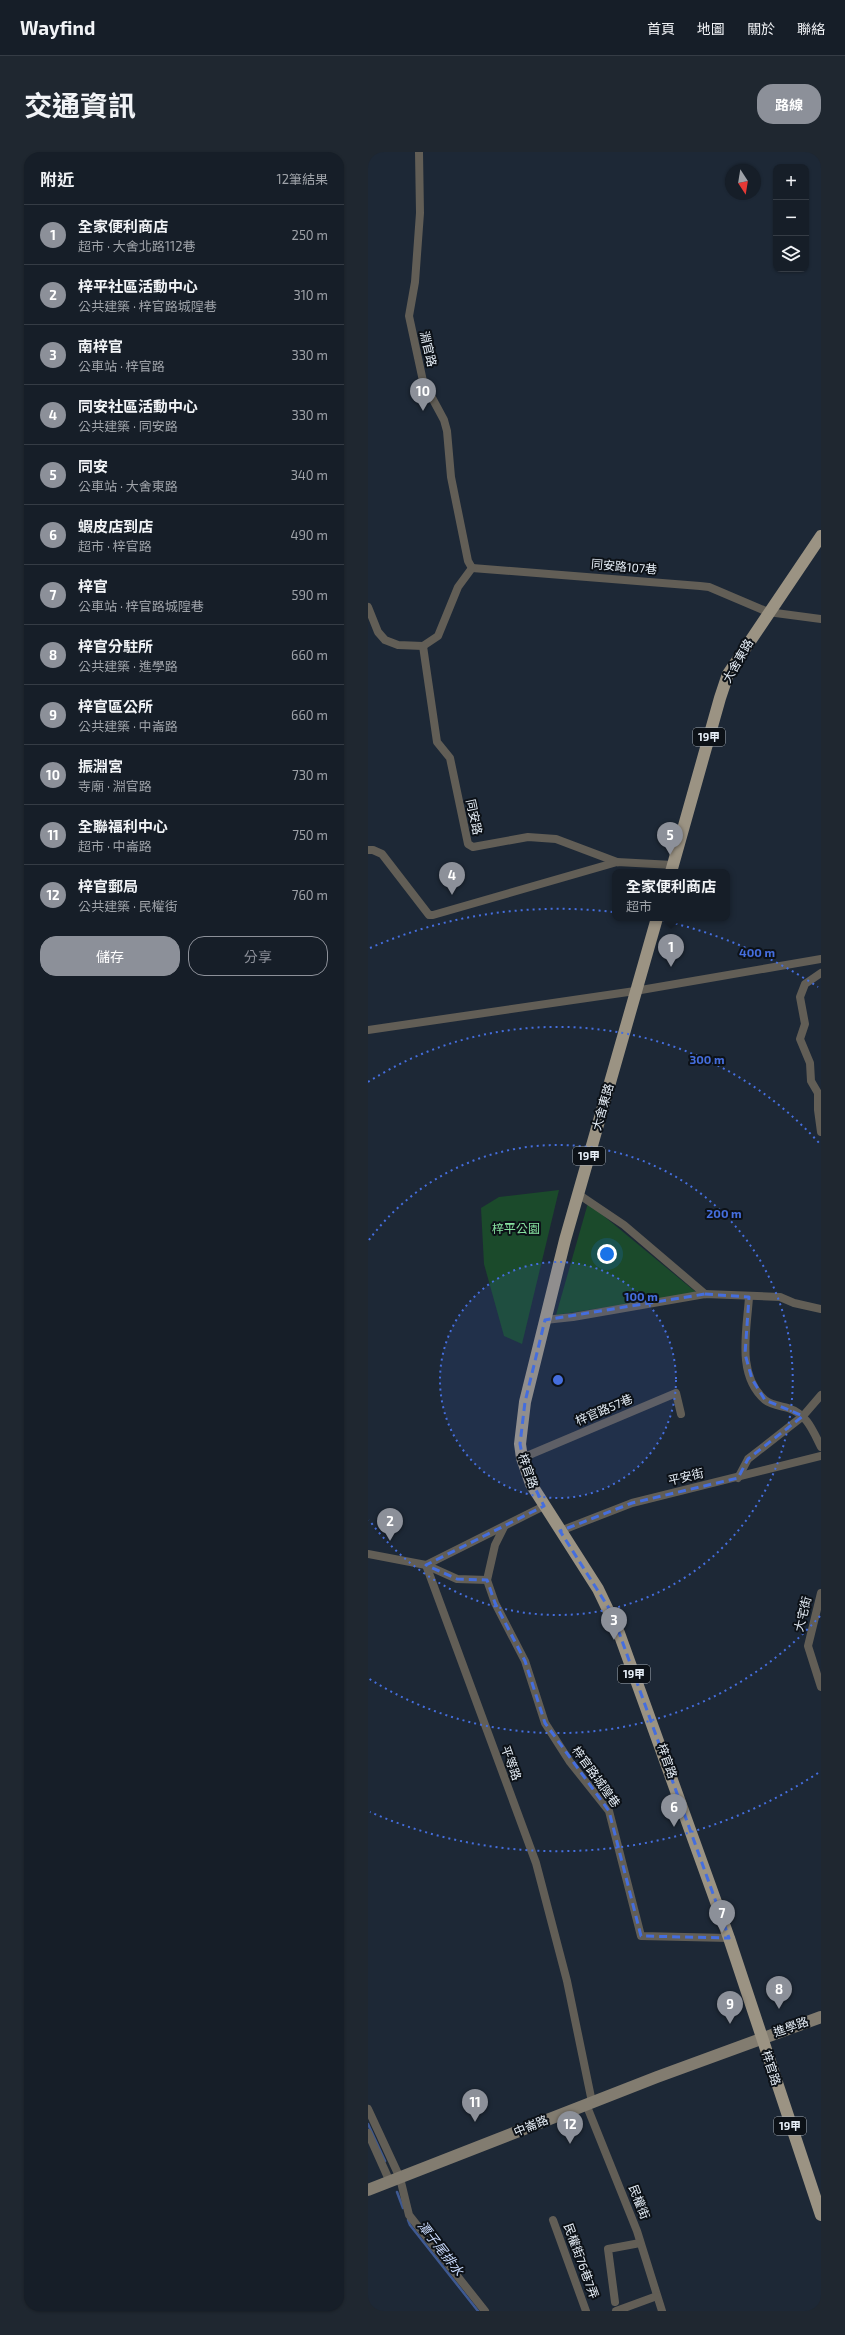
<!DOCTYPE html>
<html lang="zh-TW">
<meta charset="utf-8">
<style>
:root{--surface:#161e28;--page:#1f2730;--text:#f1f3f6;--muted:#9ea2a8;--line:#353c45;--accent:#8c9099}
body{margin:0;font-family:"Exo 2","Noto Sans TC",sans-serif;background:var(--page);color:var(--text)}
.controls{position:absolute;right:12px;top:12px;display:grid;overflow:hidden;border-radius:8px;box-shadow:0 1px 3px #0004}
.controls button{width:36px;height:36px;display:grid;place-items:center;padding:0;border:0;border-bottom:1px solid var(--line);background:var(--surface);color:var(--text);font:20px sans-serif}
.compass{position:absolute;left:357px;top:12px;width:36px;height:36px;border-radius:50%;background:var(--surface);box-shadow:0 1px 3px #0004;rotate:168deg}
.you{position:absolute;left:239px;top:1102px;width:14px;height:14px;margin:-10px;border:3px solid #fff;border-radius:50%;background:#1a73e8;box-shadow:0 0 0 6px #1a73e833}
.badge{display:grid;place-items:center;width:26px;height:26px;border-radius:50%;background:var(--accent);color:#fff;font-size:13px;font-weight:700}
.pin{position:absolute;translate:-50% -33px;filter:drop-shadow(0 1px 2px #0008)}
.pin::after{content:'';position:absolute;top:21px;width:14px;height:12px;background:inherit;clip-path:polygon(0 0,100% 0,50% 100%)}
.popup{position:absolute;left:244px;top:717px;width:118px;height:52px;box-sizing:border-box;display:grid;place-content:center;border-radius:8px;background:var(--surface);filter:drop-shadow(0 1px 3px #0005);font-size:13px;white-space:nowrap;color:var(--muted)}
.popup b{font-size:15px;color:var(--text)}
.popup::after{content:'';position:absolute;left:50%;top:100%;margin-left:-8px;border:8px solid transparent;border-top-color:var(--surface)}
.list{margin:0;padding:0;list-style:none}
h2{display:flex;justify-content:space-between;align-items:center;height:52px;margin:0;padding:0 16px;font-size:17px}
h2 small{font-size:13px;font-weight:400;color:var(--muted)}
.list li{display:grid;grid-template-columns:26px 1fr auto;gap:12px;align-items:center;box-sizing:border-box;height:60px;padding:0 16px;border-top:1px solid var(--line)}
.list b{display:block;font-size:15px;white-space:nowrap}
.list p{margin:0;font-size:13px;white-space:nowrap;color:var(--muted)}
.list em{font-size:13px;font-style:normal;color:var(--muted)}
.actions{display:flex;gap:8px;padding:12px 16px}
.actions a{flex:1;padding:9px 0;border:1px solid var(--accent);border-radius:16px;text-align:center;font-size:14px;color:var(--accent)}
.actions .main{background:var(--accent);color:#fff}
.icon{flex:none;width:22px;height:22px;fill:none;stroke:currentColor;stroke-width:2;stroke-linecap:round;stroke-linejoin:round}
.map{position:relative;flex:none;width:453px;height:2159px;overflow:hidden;border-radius:16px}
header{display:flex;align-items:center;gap:24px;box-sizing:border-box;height:56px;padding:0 20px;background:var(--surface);border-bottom:1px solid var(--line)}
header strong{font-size:19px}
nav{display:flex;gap:22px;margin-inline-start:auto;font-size:14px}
.intro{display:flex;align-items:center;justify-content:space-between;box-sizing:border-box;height:96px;padding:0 24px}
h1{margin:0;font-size:28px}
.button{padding:10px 18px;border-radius:16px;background:var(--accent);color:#fff;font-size:14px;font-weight:700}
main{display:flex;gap:24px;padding:0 24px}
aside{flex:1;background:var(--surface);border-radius:16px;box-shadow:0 1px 3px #0004}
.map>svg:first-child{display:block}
</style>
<header>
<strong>Wayfind</strong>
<nav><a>首頁</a><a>地圖</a><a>關於</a><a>聯絡</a></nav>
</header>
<div class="intro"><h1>交通資訊</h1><a class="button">路線</a></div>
<main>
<aside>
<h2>附近<small>12筆結果</small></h2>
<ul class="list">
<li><span class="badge">1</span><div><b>全家便利商店</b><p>超市 · 大舍北路112巷</p></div><em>250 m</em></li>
<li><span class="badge">2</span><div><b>梓平社區活動中心</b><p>公共建築 · 梓官路城隍巷</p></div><em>310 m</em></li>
<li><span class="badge">3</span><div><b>南梓官</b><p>公車站 · 梓官路</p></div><em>330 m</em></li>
<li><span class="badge">4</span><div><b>同安社區活動中心</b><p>公共建築 · 同安路</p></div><em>330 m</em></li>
<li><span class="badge">5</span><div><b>同安</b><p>公車站 · 大舍東路</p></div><em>340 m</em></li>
<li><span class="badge">6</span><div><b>蝦皮店到店</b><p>超市 · 梓官路</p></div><em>490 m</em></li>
<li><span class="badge">7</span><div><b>梓官</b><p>公車站 · 梓官路城隍巷</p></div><em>590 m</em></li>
<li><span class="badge">8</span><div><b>梓官分駐所</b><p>公共建築 · 進學路</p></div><em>660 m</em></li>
<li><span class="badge">9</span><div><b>梓官區公所</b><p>公共建築 · 中崙路</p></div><em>660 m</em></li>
<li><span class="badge">10</span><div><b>振淵宮</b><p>寺廟 · 淵官路</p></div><em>730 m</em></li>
<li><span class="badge">11</span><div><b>全聯福利中心</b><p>超市 · 中崙路</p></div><em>750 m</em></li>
<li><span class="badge">12</span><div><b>梓官郵局</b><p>公共建築 · 民權街</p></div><em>760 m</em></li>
</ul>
<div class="actions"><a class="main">儲存</a><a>分享</a></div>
</aside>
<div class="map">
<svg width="453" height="2159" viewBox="0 0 453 2159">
<rect width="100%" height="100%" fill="#1d2836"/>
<g fill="#1b4a2b">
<path d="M191 1038 154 1192 136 1184 116 1112 113 1056 131 1045Z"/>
<path d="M220 1051 329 1141 188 1163Z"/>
</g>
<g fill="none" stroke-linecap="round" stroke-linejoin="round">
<g stroke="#3e5992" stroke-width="2.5">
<path d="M0 1972 17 2009"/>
<path d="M29 2040 35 2056"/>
<path d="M40 2068 42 2073 110 2159"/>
</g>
<g stroke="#625e56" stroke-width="8">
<path d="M51 0 52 61 47 130 41 164 55 229 76 268 79 279 83 325 100 409 104 416"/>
<path d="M104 416 332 434 341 435 400 460 453 467"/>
<path d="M0 455 10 480 17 488 30 493 55 494 70 484 90 435 104 416"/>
<path d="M55 494 69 590 82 606 100 692 105 695 160 685 188 687 249 710"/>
<path d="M0 698H5L14 702 61 763H65L249 710 305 713"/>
<path d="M453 821 437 832 432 845 437 872 432 887 442 911 443 929 450 941V958L453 980"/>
<path d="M0 878 267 839 453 807"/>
<path d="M210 1042 256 1073 337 1142"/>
<path d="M381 1145C379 1178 368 1223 397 1248 403 1253 413 1254 420 1256 439 1262 445 1279 453 1295"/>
<path d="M177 1168 205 1165 337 1142 412 1145 426 1151 453 1157"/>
<path d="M154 1306 308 1241 313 1262"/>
<path d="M370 1326 380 1307 435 1264 453 1243"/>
<path d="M176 1354 58 1413 168 1711 199 1829 224 1950"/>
<path d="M136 1375 127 1393 119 1428 127 1451 157 1509 177 1571 202 1610 241 1659 273 1784 361 1786"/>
<path d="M192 1379 264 1351 453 1304"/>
<path d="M0 1402 58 1413 89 1427 119 1428"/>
<path d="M453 1441 440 1494 453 1535"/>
<path d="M218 1952 269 2079 294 2159"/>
<path d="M0 1957 32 2026 41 2063 117 2159"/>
<path d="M0 1981 22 2030"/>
<path d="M185 2068 218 2159"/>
<path d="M247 2150 240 2097 272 2091"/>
<path d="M248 2159 289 2144"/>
</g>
<path stroke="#827c70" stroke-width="12" d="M0 2038 289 1925 453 1865"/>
<g stroke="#9b9383" stroke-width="12">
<path d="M303 720 352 546 360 522 453 384"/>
<path d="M289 766 197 1088 157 1250 152 1292 154 1306 163 1332 230 1437 251 1481 361 1786 453 2063"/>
</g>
</g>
<path fill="none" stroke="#456ede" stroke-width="3" stroke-dasharray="8 5" stroke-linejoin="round" d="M337 1142 381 1145 377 1202 384 1227 397 1248 435 1264 380 1307 370 1326 264 1351 192 1379 244 1461 361 1786 273 1784 241 1659 177 1571 157 1509 127 1451 119 1428 89 1427 58 1413 176 1354 157 1316 152 1292 157 1250 177 1168Z"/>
<circle cx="190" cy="1228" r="118" fill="#456ede" fill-opacity=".12"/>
<g fill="none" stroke="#456ede" stroke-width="2" stroke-dasharray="2 4">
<circle cx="190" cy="1228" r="118"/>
<path d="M1 1088A235 235 0 1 1 1 1368"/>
<path d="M452 1464A353 353 0 0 1 0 1526M0 930A353 353 0 0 1 452 992"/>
<path d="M450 1621A471 471 0 0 1 2 1660M2 796A471 471 0 0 1 450 835"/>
</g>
<g text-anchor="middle" stroke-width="4" stroke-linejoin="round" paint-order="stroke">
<g fill="#0c1117" stroke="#a5acb4" stroke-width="1">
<rect x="325" y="576" width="32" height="18" rx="3"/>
<rect x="205" y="995" width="32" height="18" rx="3"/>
<rect x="250" y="1513" width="32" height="18" rx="3"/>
<rect x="406" y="1965" width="32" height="18" rx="3"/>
</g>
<g font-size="11" font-weight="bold" fill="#e6eef7">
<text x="341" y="589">19甲</text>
<text x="221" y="1008">19甲</text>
<text x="266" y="1526">19甲</text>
<text x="422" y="1978">19甲</text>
</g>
<g font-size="12" fill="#e6eef7" stroke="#0c1117">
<text transform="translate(60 197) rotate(77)" y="4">淵官路</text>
<text transform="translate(256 415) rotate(5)" y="4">同安路107巷</text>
<text transform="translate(370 509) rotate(-60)" y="4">大舍東路</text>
<text transform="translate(106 665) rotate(78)" y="4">同安路</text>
<text transform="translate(235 955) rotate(-74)" y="4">大舍東路</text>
<text transform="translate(236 1258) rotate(-23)" y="4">梓官路57巷</text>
<text transform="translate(160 1319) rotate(71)" y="4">梓官路</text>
<text transform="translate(318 1325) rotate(-13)" y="4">平安街</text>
<text transform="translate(435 1462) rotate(-76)" y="4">大宅街</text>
<text transform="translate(299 1609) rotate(71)" y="4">梓官路</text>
<text transform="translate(143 1611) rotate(70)" y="4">平等路</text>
<text transform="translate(228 1625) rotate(54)" y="4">梓官路城隍巷</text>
<text transform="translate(423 1875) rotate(-19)" y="4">進學路</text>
<text transform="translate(403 1916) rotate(72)" y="4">梓官路</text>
<text transform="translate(163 1974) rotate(-22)" y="4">中崙路</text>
<text transform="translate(271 2050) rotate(69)" y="4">民權街</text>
<text transform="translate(213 2109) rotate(70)" y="4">民權街76巷7弄</text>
</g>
<g font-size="12" fill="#88e4a2" stroke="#0c1117">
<text x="148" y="1081">梓平公園</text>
</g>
<g font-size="13" font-style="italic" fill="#cadbfe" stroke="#0c1117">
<text transform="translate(73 2096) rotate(52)" y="5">潭子尾排水</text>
</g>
</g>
<circle cx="190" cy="1228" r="6" fill="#456ede" stroke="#0c1117" stroke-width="2"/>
<g font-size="12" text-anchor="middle" font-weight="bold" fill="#456ede" stroke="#0c1117" stroke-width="4" stroke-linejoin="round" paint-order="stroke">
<text x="389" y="805">400 m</text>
<text x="339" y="912">300 m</text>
<text x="356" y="1066">200 m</text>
<text x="273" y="1149">100 m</text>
</g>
</svg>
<div class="controls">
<button>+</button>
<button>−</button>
<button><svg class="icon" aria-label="layers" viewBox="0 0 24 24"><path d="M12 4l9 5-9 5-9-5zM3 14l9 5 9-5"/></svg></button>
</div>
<svg class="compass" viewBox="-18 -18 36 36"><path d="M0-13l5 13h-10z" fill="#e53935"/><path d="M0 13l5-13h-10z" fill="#9ea2a8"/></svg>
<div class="you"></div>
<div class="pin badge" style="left:303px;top:815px">1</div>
<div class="popup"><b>全家便利商店</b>超市</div>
<div class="pin badge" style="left:22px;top:1389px">2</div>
<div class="pin badge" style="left:246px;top:1488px">3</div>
<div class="pin badge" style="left:84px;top:743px">4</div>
<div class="pin badge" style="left:302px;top:703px">5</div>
<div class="pin badge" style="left:306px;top:1675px">6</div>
<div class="pin badge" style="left:354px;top:1781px">7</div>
<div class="pin badge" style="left:411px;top:1857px">8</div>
<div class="pin badge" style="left:362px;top:1872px">9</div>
<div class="pin badge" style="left:55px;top:259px">10</div>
<div class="pin badge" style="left:107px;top:1970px">11</div>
<div class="pin badge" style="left:202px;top:1992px">12</div>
</div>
</main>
